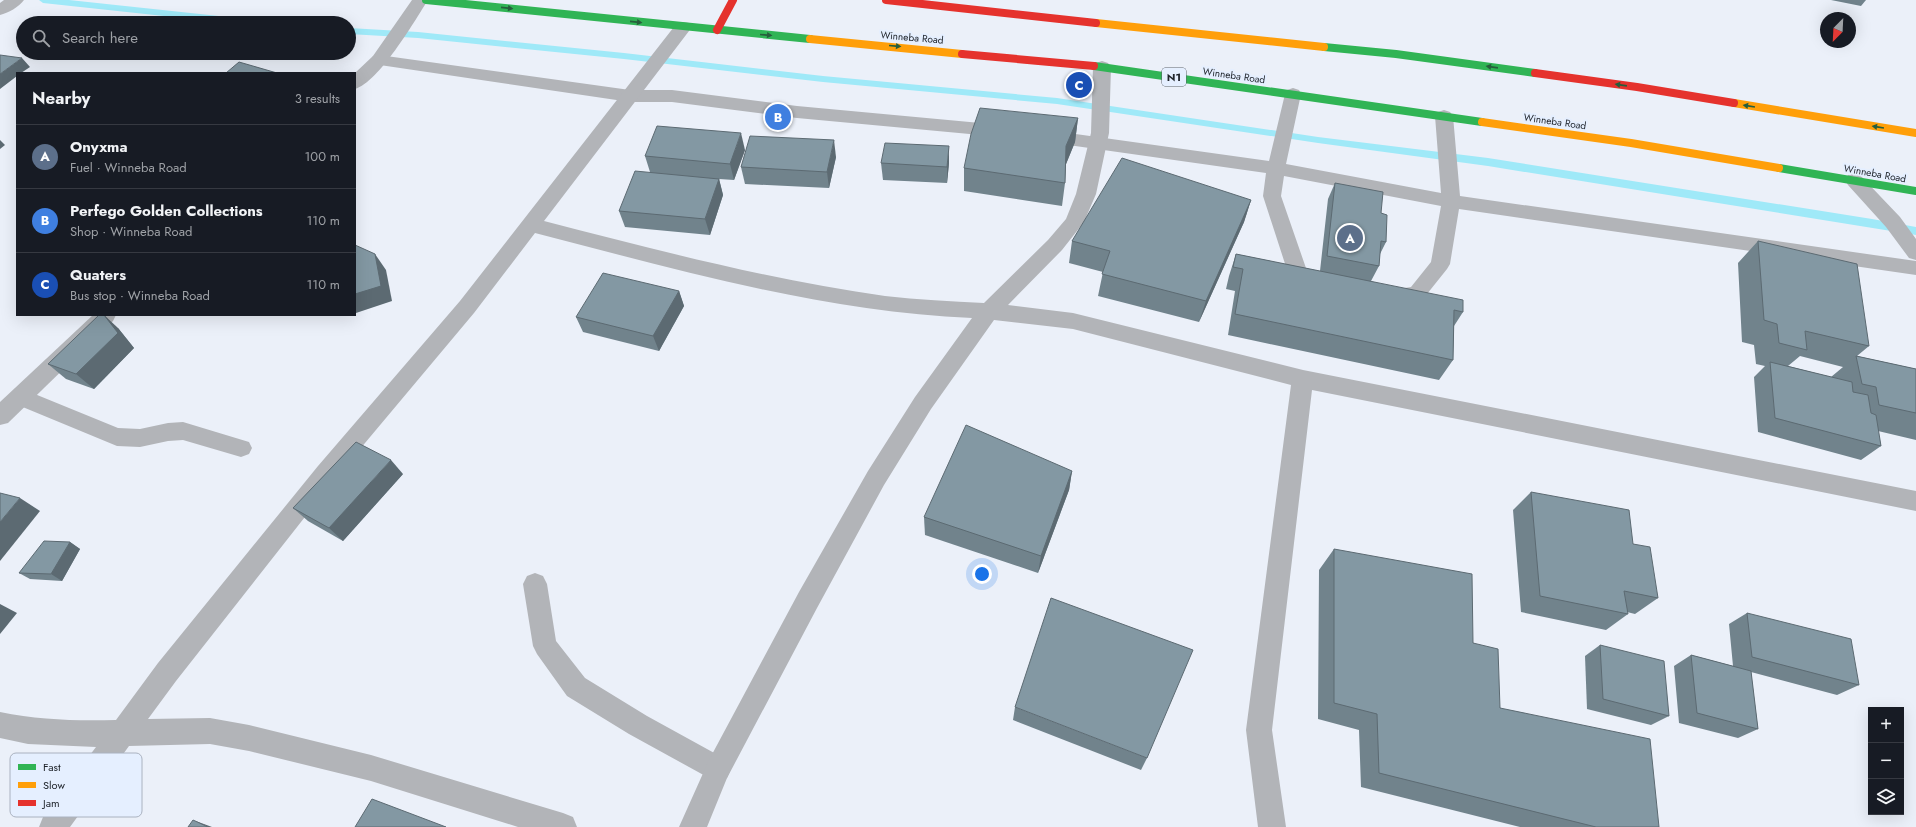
<!DOCTYPE html>
<meta charset="utf-8">
<style>
:root{--surface:#171b24;--page:#242831;--text:#f1f3f6;--muted:#9ea1a6;--line:#363941;--accent:#2563eb}
body{margin:0;font-family:Jost,sans-serif;background:var(--page);color:var(--text)}
.controls{position:absolute;right:12px;bottom:12px;display:grid;overflow:hidden;border-radius:0px;box-shadow:0 4px 16px #0002}
.controls button{width:36px;height:36px;display:grid;place-items:center;padding:0;border:0;border-bottom:1px solid var(--line);background:var(--surface);color:var(--text);font:20px sans-serif}
.compass{position:absolute;left:1820px;top:12px;width:36px;height:36px;border-radius:50%;background:var(--surface);box-shadow:0 4px 16px #0002;rotate:204deg}
.you{position:absolute;left:982px;top:574px;width:14px;height:14px;margin:-10px;border:3px solid #fff;border-radius:50%;background:#1a73e8;box-shadow:0 0 0 6px #1a73e833}
.badge{display:grid;place-items:center;width:26px;height:26px;border-radius:50%;background:var(--accent);color:#fff;font-size:13px;font-weight:700}
.pin{position:absolute;translate:-50% -50%;border:2px solid #fff;box-shadow:0 1px 4px #0006}
.list{margin:0;padding:0;list-style:none}
h2{display:flex;justify-content:space-between;align-items:center;height:52px;margin:0;padding:0 16px;font-size:17px}
h2 small{font-size:13px;font-weight:400;color:var(--muted)}
.list li{display:grid;grid-template-columns:26px 1fr auto;gap:12px;align-items:center;box-sizing:border-box;height:64px;padding:0 16px;border-top:1px solid var(--line)}
.list b{display:block;font-size:15px;white-space:nowrap}
.list p{margin:0;font-size:13px;white-space:nowrap;color:var(--muted)}
.list em{font-size:13px;font-style:normal;color:var(--muted)}
.icon{flex:none;width:22px;height:22px;fill:none;stroke:currentColor;stroke-width:2;stroke-linecap:round;stroke-linejoin:round}
.map{position:relative;flex:none;width:1916px;height:827px;overflow:hidden}
.search{position:absolute;background:var(--surface);box-shadow:0 4px 16px #0002;left:16px;top:16px;width:340px;height:44px;display:flex;align-items:center;gap:10px;box-sizing:border-box;padding:0 14px;border-radius:22px;color:var(--muted);font-size:15px}
.panel{position:absolute;background:var(--surface);box-shadow:0 4px 16px #0002;left:16px;top:72px;width:340px;height:244px;border-radius:0px}
.map>svg:first-child{display:block}
</style>
<div class="map">
<svg width="1916" height="827" viewBox="0 0 1916 827">
<rect width="100%" height="100%" fill="#ebf0f9"/>
<g fill="none" stroke-linecap="round" stroke-linejoin="round">
<g fill="#9fe9f8" fill-rule="evenodd">
<path d="M39 0H69L256 20 261 23H229L43 3Z"/>
<path d="M349 28 418 32 624 53 823 76 1057 98 1318 137 1488 158 1872 219 1916 227V235L1488 166 1318 143 1057 104 823 82 624 59 418 38 349 34Z"/>
</g>
<g fill="#b2b4b8" fill-rule="evenodd">
<path d="M379 55 630 90H672L797 106 1002 125 1008 127 1011 131 1008 135 1002 137 797 118 672 102H630L373 64 371 60 373 56Z"/>
<path d="M1293 88 1299 90 1301 94 1286 164 1441 193 1435 116 1438 112 1444 110 1450 112 1453 116 1460 196 1916 261V275L1459 209 1450 264 1447 269 1423 299 1393 304 1386 301 1383 296 1386 291 1411 287 1431 262 1441 206 1284 176 1281 196 1307 271 1322 279 1325 284 1322 289 1315 291 1292 281 1289 276 1263 196 1266 173 1047 142 1041 140 1038 136 1041 132 1047 130 1269 161 1285 94 1287 90Z"/>
<path d="M1854 174 1860 175 1900 217 1916 239V260L1909 258 1886 227 1848 185 1845 180 1848 175Z"/>
<path d="M20 388 118 428 140 429 168 423 183 422 249 442 252 448 249 454 241 457 183 440 168 441 140 447 117 446 13 403 10 397 13 391Z"/>
<path d="M535 573 543 576 547 584 556 641 585 678 647 716 727 760 731 769 727 778 718 782 709 778 629 734 567 696 537 654 533 646 523 584 527 576Z"/>
</g>
<g fill="#b2b4b8" fill-rule="evenodd">
<path d="M4 0H24C19 7 8 13 0 15V3Z"/>
<path d="M412 0H428C414 22 379 82 355 89V73L373 56Z"/>
<path d="M683 22 689 23 691 27 689 31 544 221C657 250 770 280 885 296 918 300 951 301 984 303L1048 240 1066 219 1076 194 1091 133 1093 67 1096 63 1102 61 1108 63 1111 67 1109 133 1096 194 1084 222 1062 250 1008 305 1073 313 1303 370 1916 491V511L1312 390 1272 730 1286 827H1258L1246 730 1291 385 1073 329 994 320 931 409 884 485 817 608 727 778 707 827H679L709 760 799 592 868 471 915 397 972 318C823 312 679 270 535 233L474 313 334 480 176 681 148 719 210 718 249 725 371 755 563 813 573 817 577 827H518L371 781 249 751 210 744 129 746 70 827H39L43 817 96 747 28 744 0 738V712C39 720 76 721 116 720L158 663 318 466 460 301 677 23Z"/>
<path d="M93 315H116L113 321 8 423 0 425V402Z"/>
</g>
<g stroke="#30b455" stroke-width="8">
<path d="M426 0 810 39"/>
<path d="M1324 47 1396 54 1535 73"/>
<path d="M1094 66 1482 122"/>
<path d="M1779 168 1916 191"/>
</g>
<g stroke="#ff9f0a" stroke-width="8">
<path d="M1096 23 1324 47"/>
<path d="M810 39 962 54"/>
<path d="M1734 103 1916 133"/>
<path d="M1482 122 1631 143 1779 168"/>
</g>
<g stroke="#e5322d" stroke-width="8">
<path d="M886 0 1096 23"/>
<path d="M717 30 733 0"/>
<path d="M962 54 1094 66"/>
<path d="M1535 73 1637 87 1734 103"/>
</g>
</g>
<g fill="#71838c" fill-rule="evenodd">
<path d="M1831 0H1866L1861 6Z"/>
<path d="M1078 118 1075 142 1066 164 1065 183 1062 206 964 191V168Z"/>
<path d="M745 150 734 180 719 179 723 195 710 235 625 227 619 211 650 172 645 156Z"/>
<path d="M836 157 829 188 745 184 741 167Z"/>
<path d="M881 163H949L947 183 883 180Z"/>
<path d="M1335 183 1381 213 1386 242 1380 254 1379 266 1371 281 1463 312 1454 326 1453 360 1439 380 1228 335 1235 291 1226 289 1229 276 1236 254 1320 271 1328 199Z"/>
<path d="M1251 200 1244 222 1199 322 1098 296 1103 272 1069 263 1072 241Z"/>
<path d="M1758 241 1869 346 1857 356 1916 369V440L1878 431 1881 446 1861 460 1758 432 1754 377 1765 366 1756 364 1754 345 1742 342 1738 263ZM1800 356 1843 367 1831 377 1788 366Z"/>
<path d="M679 291 684 306 659 351 583 332 576 317Z"/>
<path d="M118 328 134 348 94 389 66 379 48 364Z"/>
<path d="M1072 471 1069 490 1038 573 925 535 924 517Z"/>
<path d="M403 474 343 541 308 521 293 508Z"/>
<path d="M1531 492 1633 544 1658 598 1635 614 1627 612 1628 614 1606 630 1521 612 1513 510Z"/>
<path d="M70 542 80 549 62 581 30 579 19 573Z"/>
<path d="M1334 549 1473 643 1500 708 1659 827H1520L1361 787 1359 730 1318 719 1319 570Z"/>
<path d="M1747 613 1859 685 1837 695 1751 672 1758 729 1738 738 1679 723 1674 666 1691 655 1733 666 1729 624Z"/>
<path d="M1600 645 1669 716 1651 725 1587 709 1585 656Z"/>
<path d="M1015 707 1147 758 1141 770 1013 720Z"/>
</g>
<g fill="#5c6a72">
<path d="M22 58 30 67 21 73H17V76L0 89V74Z"/>
<path d="M1078 118 1075 142 1064 169 1066 146Z"/>
<path d="M741 133 745 150 734 180 730 164Z"/>
<path d="M0 140 5 145 0 149Z"/>
<path d="M834 140 836 157 829 188 827 172Z"/>
<path d="M949 146V163L947 183V167Z"/>
<path d="M719 179 723 195 710 235 705 219Z"/>
<path d="M1251 200 1244 222 1199 322 1206 301Z"/>
<path d="M375 254 386 270 392 301 356 313 355 312V294Z"/>
<path d="M679 291 684 306 659 351 653 336Z"/>
<path d="M104 315 118 328 134 348 94 389 76 374Z"/>
<path d="M391 460 403 474 343 541 329 528Z"/>
<path d="M1072 471 1069 490 1038 573 1041 556Z"/>
<path d="M20 498 40 511 0 561V522Z"/>
<path d="M70 542 80 549 62 581 51 574Z"/>
<path d="M0 604 17 613 0 634Z"/>
<path d="M193 820 212 827H208Z"/>
</g>
<g fill="#8398a3" stroke="#5c6a72">
<path d="M0 55 22 58 0 74Z"/>
<path d="M239 62 277 73H226Z"/>
<path d="M980 108 1078 118 1066 146 1065 183 964 168 971 134Z"/>
<path d="M657 126 741 133 730 164 645 156Z"/>
<path d="M750 136 834 140 827 172 741 167Z"/>
<path d="M885 143 949 146 947 167 881 163Z"/>
<path d="M1122 158 1251 200 1206 301 1102 274 1110 251 1072 241Z"/>
<path d="M635 171 719 179 705 219 619 211Z"/>
<path d="M1335 183 1383 192 1381 213 1387 215 1386 242 1381 241 1379 266 1327 256Z"/>
<path d="M1758 241 1857 264 1869 346 1805 331 1807 350 1779 343 1777 324 1764 320Z"/>
<path d="M355 245 375 254 381 286 355 294Z"/>
<path d="M1236 254 1463 300V312L1454 310 1453 360 1235 314 1243 269 1233 267Z"/>
<path d="M603 273 679 291 653 336 576 317Z"/>
<path d="M99 315H104L118 333 76 374 48 364Z"/>
<path d="M1856 356 1916 369V413L1879 405 1876 387 1862 384Z"/>
<path d="M1770 362 1852 382 1853 392 1868 395 1871 413 1876 415 1881 446 1775 418Z"/>
<path d="M966 425 1072 471 1041 556 924 517Z"/>
<path d="M356 442 391 460 329 528 293 508Z"/>
<path d="M1531 492 1629 510 1633 544 1650 547 1658 598 1624 591 1628 614 1540 596Z"/>
<path d="M0 493 20 498 0 522Z"/>
<path d="M44 541 70 542 51 574 19 573Z"/>
<path d="M1334 549 1472 574 1473 643 1498 649 1500 708 1650 739 1659 827H1596L1379 773 1377 714 1334 703Z"/>
<path d="M1051 598 1193 650 1147 758 1015 707Z"/>
<path d="M1747 613 1851 639 1859 685 1752 657Z"/>
<path d="M1600 645 1664 661 1669 716 1603 699Z"/>
<path d="M1691 655 1751 671 1758 729 1697 713Z"/>
<path d="M372 799 446 827H355Z"/>
<path d="M193 820 208 827H188Z"/>
</g>
<defs><path id="oneway-solid" d="M-6-.8H1V-3.2L6.5 0L1 3.2V.8H-6Z"/></defs>
<g fill="#265e3c">
<use href="#oneway-solid" transform="translate(507 8) rotate(6)"/>
<use href="#oneway-solid" transform="translate(636 22) rotate(6)"/>
<use href="#oneway-solid" transform="translate(766 35) rotate(5)"/>
<use href="#oneway-solid" transform="translate(895 46) rotate(5)"/>
<use href="#oneway-solid" transform="translate(1492 67) rotate(-172)"/>
<use href="#oneway-solid" transform="translate(1621 85) rotate(-172)"/>
<use href="#oneway-solid" transform="translate(1749 106) rotate(-171)"/>
<use href="#oneway-solid" transform="translate(1878 127) rotate(-171)"/>
</g>
<g text-anchor="middle" stroke-width="4" stroke-linejoin="round" paint-order="stroke">
<g font-size="10" fill="#20252c" stroke="#e5efff">
<text transform="translate(912 37) rotate(5)" y="4">Winneba Road</text>
<text transform="translate(1234 75) rotate(8)" y="4">Winneba Road</text>
<text transform="translate(1555 121) rotate(8)" y="4">Winneba Road</text>
<text transform="translate(1875 173) rotate(10)" y="4">Winneba Road</text>
</g>
<rect fill="#e5efff" stroke="#5b626b" stroke-width="1" x="1162" y="68" width="24" height="18" rx="3"/>
<g font-size="11" font-weight="bold" fill="#20252c">
<text x="1174" y="81">N1</text>
</g>
</g>
<rect x="10" y="753" width="132" height="64" rx="6" fill="#e5efff" stroke="#aab2c0" stroke-width="1"/>
<rect x="18" y="764" width="18" height="6" fill="#30b455"/>
<rect x="18" y="782" width="18" height="6" fill="#ff9f0a"/>
<rect x="18" y="800" width="18" height="6" fill="#e5322d"/>
<g font-size="11" fill="#20252c">
<text x="43" y="771">Fast</text>
<text x="43" y="789">Slow</text>
<text x="43" y="807">Jam</text>
</g>
</svg>
<div class="controls">
<button>+</button>
<button>−</button>
<button><svg class="icon" aria-label="layers" viewBox="0 0 24 24"><path d="M12 4l9 5-9 5-9-5zM3 14l9 5 9-5"/></svg></button>
</div>
<svg class="compass" viewBox="-18 -18 36 36"><path d="M0-13l5 13h-10z" fill="#e53935"/><path d="M0 13l5-13h-10z" fill="#9ea1a6"/></svg>
<div class="you"></div>
<div class="pin badge" style="left:1350px;top:238px;background:#5c6f8a">A</div>
<div class="pin badge" style="left:778px;top:117px;background:#3f7fe0">B</div>
<div class="pin badge" style="left:1079px;top:85px;background:#1a4fb4">C</div>
<div class="search"><svg class="icon" aria-label="search" viewBox="0 0 24 24"><circle cx="10" cy="10" r="6"/><path d="M15 15l6 6"/></svg>Search here</div>
<section class="panel">
<h2>Nearby<small>3 results</small></h2>
<ul class="list">
<li><span class="badge" style="background:#5c6f8a">A</span><div><b>Onyxma</b><p>Fuel · Winneba Road</p></div><em>100 m</em></li>
<li><span class="badge" style="background:#3f7fe0">B</span><div><b>Perfego Golden Collections</b><p>Shop · Winneba Road</p></div><em>110 m</em></li>
<li><span class="badge" style="background:#1a4fb4">C</span><div><b>Quaters</b><p>Bus stop · Winneba Road</p></div><em>110 m</em></li>
</ul>
</section>
</div>
